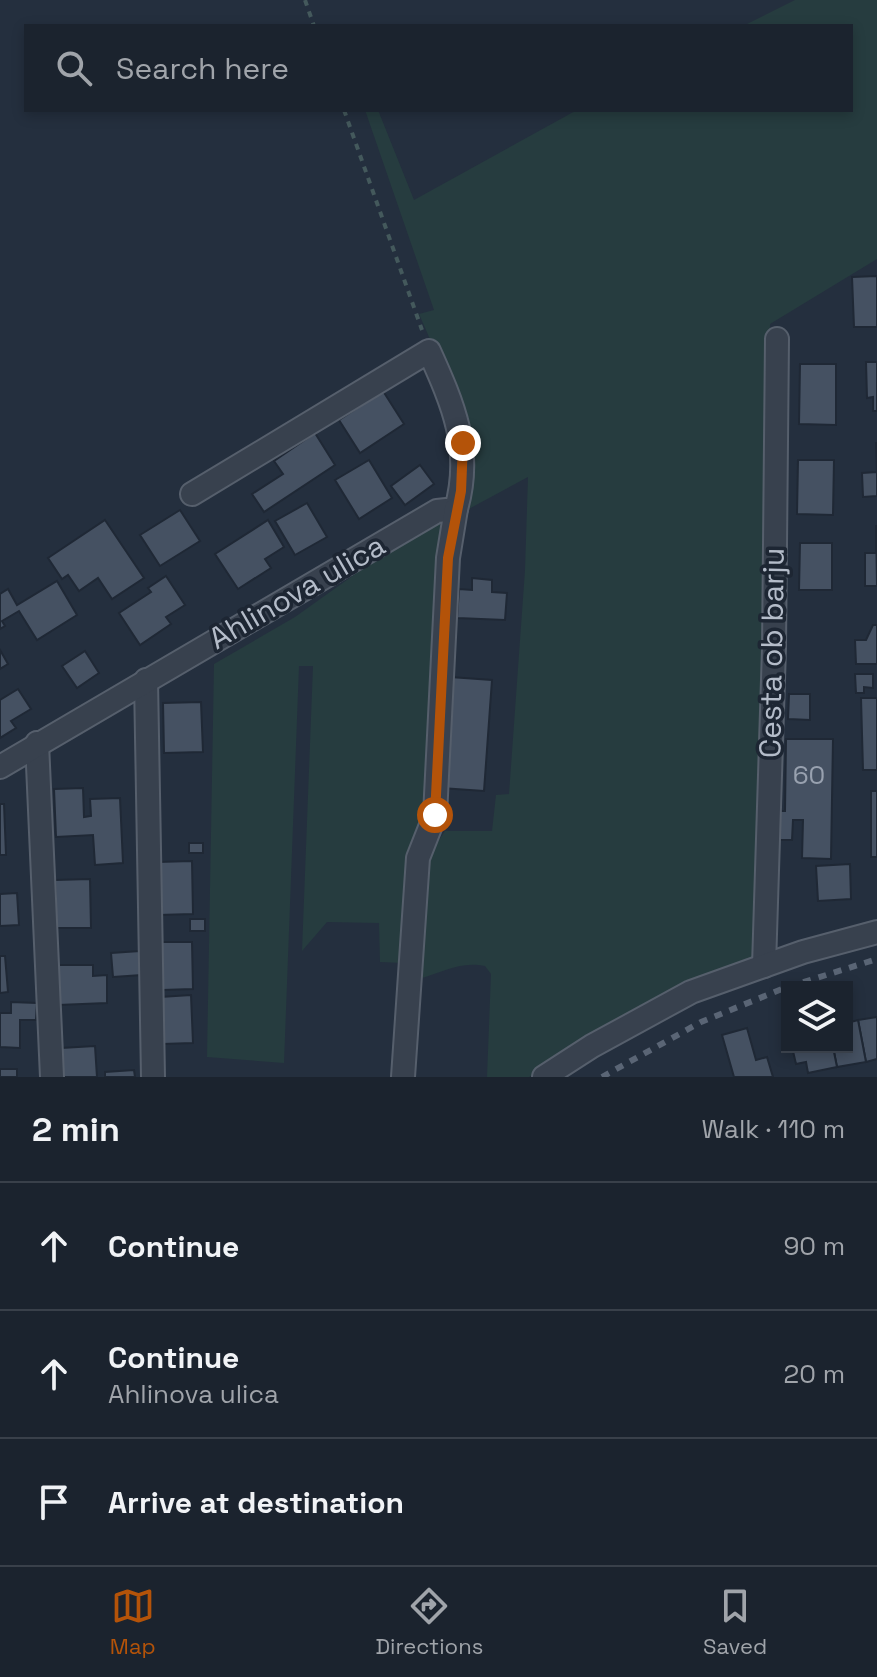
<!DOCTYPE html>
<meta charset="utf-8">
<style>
:root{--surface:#1b232e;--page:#282f3a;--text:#f1f3f6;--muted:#a0a4aa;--line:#39404a;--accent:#b45309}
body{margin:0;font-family:"Space Grotesk",sans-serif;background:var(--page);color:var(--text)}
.controls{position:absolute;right:24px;bottom:24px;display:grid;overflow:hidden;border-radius:0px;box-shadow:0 4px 12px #0003}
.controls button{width:72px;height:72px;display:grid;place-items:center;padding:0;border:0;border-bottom:2px solid var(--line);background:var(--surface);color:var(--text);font:40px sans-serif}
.stop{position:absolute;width:24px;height:24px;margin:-18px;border:6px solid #b45309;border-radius:50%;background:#fff}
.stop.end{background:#b45309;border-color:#fff;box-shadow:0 2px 8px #0008}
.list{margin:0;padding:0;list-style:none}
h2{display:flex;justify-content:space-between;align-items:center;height:104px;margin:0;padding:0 32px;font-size:34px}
h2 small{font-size:26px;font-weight:400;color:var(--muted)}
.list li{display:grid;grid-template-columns:52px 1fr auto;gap:24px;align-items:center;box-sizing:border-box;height:128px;padding:0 32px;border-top:2px solid var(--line)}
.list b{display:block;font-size:30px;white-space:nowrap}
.list p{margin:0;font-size:26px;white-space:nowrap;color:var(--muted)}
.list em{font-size:26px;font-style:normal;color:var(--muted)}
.icon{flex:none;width:44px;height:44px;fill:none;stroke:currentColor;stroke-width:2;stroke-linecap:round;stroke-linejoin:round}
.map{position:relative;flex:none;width:877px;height:1077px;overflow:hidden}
.search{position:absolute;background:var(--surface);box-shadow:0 4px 12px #0003;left:24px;right:24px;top:24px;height:88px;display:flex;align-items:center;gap:20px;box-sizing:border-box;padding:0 28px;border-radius:0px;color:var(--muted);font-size:30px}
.sheet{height:488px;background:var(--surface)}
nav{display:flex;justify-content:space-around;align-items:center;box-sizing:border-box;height:112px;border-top:2px solid var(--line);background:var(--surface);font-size:22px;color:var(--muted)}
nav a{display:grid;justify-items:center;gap:4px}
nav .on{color:var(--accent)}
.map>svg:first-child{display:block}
</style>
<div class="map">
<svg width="877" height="1077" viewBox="0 0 877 1077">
<rect width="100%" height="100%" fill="#242f3e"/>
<g fill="#263c3f">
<path d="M795 0H877V259L770 324 769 536 753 959 529 1077H487L491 974 485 966C458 961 443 973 418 979L427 858 445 831H492L496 795 509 794 525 570 528 477 465 511 439 360 419 314 434 310 365 110H378L414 200 577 110H851V26H743Z"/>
<path d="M438 520 445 524 439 546 422 835 403 963 380 962 379 923 327 922 302 951 313 666H299L284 1063 207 1057 214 664 295 617 417 530Z"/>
</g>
<g fill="#455162" stroke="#1f2835" stroke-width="2">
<path d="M877 276V327H854L852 277Z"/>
<path d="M866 362H877V411H873V397L867 398Z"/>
<path d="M800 364H836V425L799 424Z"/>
<path d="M383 391 404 424 360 453 339 420Z"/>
<path d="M315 433 335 465 264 512 252 494 283 474 274 461Z"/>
<path d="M876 443H877V496L863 497 862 473 877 472Z"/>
<path d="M369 460 392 498 359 519 335 480Z"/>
<path d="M798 460H834L833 515 797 514Z"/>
<path d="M420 465 434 484 405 505 391 486Z"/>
<path d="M307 503 327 537 295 555 275 521Z"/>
<path d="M180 510 200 541 160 566 140 535Z"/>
<path d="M105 520 144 578 112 599 98 578 79 591 68 575 62 579 48 558Z"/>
<path d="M268 520 284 547 265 559 271 568 238 589 215 554Z"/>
<path d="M876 525 877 586H865V553H876Z"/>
<path d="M800 543H832V590H799Z"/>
<path d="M166 576 185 605 166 617 171 624 140 645 119 613 151 592 148 588Z"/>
<path d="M472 578 492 580V592L507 593 505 620 457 618 459 589 472 590Z"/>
<path d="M57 581 77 615 37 640 19 611 2 621 5 626 0 629V594L8 589 17 605Z"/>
<path d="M873 625H877V664H856L855 640H866Z"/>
<path d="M0 650 8 664 0 669Z"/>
<path d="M85 651 99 673 77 688 62 666Z"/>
<path d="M855 674H873V688L864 687V693H856Z"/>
<path d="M450 677 492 680 484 791 441 788Z"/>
<path d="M18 689 31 709 11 721 16 728 0 738V700Z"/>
<path d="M789 694H810V720L788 719Z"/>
<path d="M861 698H877V770H863Z"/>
<path d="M201 702 203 752 164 753 163 703Z"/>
<path d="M786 739H833L831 859 802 858 803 820H793L792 840H775V811H785Z"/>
<path d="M83 788 84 817 91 816 90 799 120 798 123 863 95 865 93 835 56 837 54 789Z"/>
<rect x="871" y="791" width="6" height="66"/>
<path d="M0 804H4L6 855H0Z"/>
<rect x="189" y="843" width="14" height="10"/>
<path d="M192 861 193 914 158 915 157 862Z"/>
<path d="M850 864 851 899 818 901 816 866Z"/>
<path d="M90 879 91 928H56L55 880Z"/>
<path d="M17 893 19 925 0 926V894Z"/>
<rect x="190" y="919" width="15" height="12"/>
<path d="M161 942H192L193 989 162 990Z"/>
<path d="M140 951 142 975 113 977 111 953Z"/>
<path d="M0 956H5L8 992 0 993Z"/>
<path d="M57 965H93V976L107 975V1003L58 1005Z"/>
<path d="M191 995 193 1043 162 1044 160 997Z"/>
<path d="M11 1002 37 1003 36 1020H20V1048L0 1047V1013H11Z"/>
<path d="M877 1017V1059L866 1062 858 1020Z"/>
<path d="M858 1020 866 1062 837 1067 833 1047H847V1023Z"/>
<path d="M747 1028 756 1060 767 1057 773 1077H734L722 1035Z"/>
<path d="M95 1046 97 1077H63L61 1048Z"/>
<path d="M792 1047H833L837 1067 808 1073 806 1062 796 1064Z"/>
<rect x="0" y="1069" width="17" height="8"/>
<path d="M134 1070 135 1077H105V1072Z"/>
</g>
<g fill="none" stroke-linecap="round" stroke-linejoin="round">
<g stroke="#565f6c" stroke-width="26">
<g id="minor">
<path d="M146 680 153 1077"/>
<path d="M37 743 52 1077"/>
<path d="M0 767 437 511 456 509C473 450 453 404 429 351L192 494"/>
<path d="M764 966 774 648 777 339"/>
<path d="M403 1077 418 858 435 815 448 558 456 509"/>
<path d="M544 1077 592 1046 691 992 803 952 877 932"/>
</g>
</g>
<g stroke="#44595c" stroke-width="4" stroke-dasharray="6 6" stroke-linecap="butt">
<path d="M305 0 314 26"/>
<path d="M344 110 422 330"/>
</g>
<use href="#minor" stroke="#38414e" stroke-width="22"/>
<g stroke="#5a6575" stroke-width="6" stroke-dasharray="8 8" stroke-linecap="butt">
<path d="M788 987 877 959"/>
<path d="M602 1077 701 1022 787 987"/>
</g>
</g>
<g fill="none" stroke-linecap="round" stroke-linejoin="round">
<path stroke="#b45309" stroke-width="10" d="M435 815 448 558 461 491 463 443"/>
</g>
<g text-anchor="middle" stroke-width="7" stroke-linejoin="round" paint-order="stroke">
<g font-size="26" fill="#98a1af">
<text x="809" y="784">60</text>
</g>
<g font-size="30" fill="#b4bcc9" stroke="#1d2633">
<text transform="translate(297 592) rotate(-30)" y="10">Ahlinova ulica</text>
<text transform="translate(772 653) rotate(-89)" y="10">Cesta ob barju</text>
</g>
</g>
</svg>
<div class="controls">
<button><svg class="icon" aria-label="layers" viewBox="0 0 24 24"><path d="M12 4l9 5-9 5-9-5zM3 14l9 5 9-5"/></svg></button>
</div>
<div class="stop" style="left:435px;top:815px"></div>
<div class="stop end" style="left:463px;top:443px"></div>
<div class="search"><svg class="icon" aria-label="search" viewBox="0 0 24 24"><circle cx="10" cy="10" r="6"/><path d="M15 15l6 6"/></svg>Search here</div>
</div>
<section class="sheet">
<h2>2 min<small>Walk · 110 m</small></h2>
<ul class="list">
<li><svg class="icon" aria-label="ahead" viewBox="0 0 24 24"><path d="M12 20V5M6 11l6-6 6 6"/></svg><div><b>Continue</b></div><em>90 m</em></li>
<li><svg class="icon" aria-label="ahead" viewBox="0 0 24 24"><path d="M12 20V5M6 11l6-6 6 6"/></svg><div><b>Continue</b><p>Ahlinova ulica</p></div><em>20 m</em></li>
<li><svg class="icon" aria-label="arrive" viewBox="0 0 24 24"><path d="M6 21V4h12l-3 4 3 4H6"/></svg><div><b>Arrive at destination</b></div></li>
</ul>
</section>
<nav>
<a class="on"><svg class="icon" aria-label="map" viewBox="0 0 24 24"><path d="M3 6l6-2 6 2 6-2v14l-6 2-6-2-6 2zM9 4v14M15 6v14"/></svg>Map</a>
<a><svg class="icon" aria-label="directions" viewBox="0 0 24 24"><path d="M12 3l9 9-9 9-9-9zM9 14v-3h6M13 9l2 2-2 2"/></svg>Directions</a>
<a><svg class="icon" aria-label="saved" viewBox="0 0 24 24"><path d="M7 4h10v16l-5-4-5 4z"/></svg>Saved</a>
</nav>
